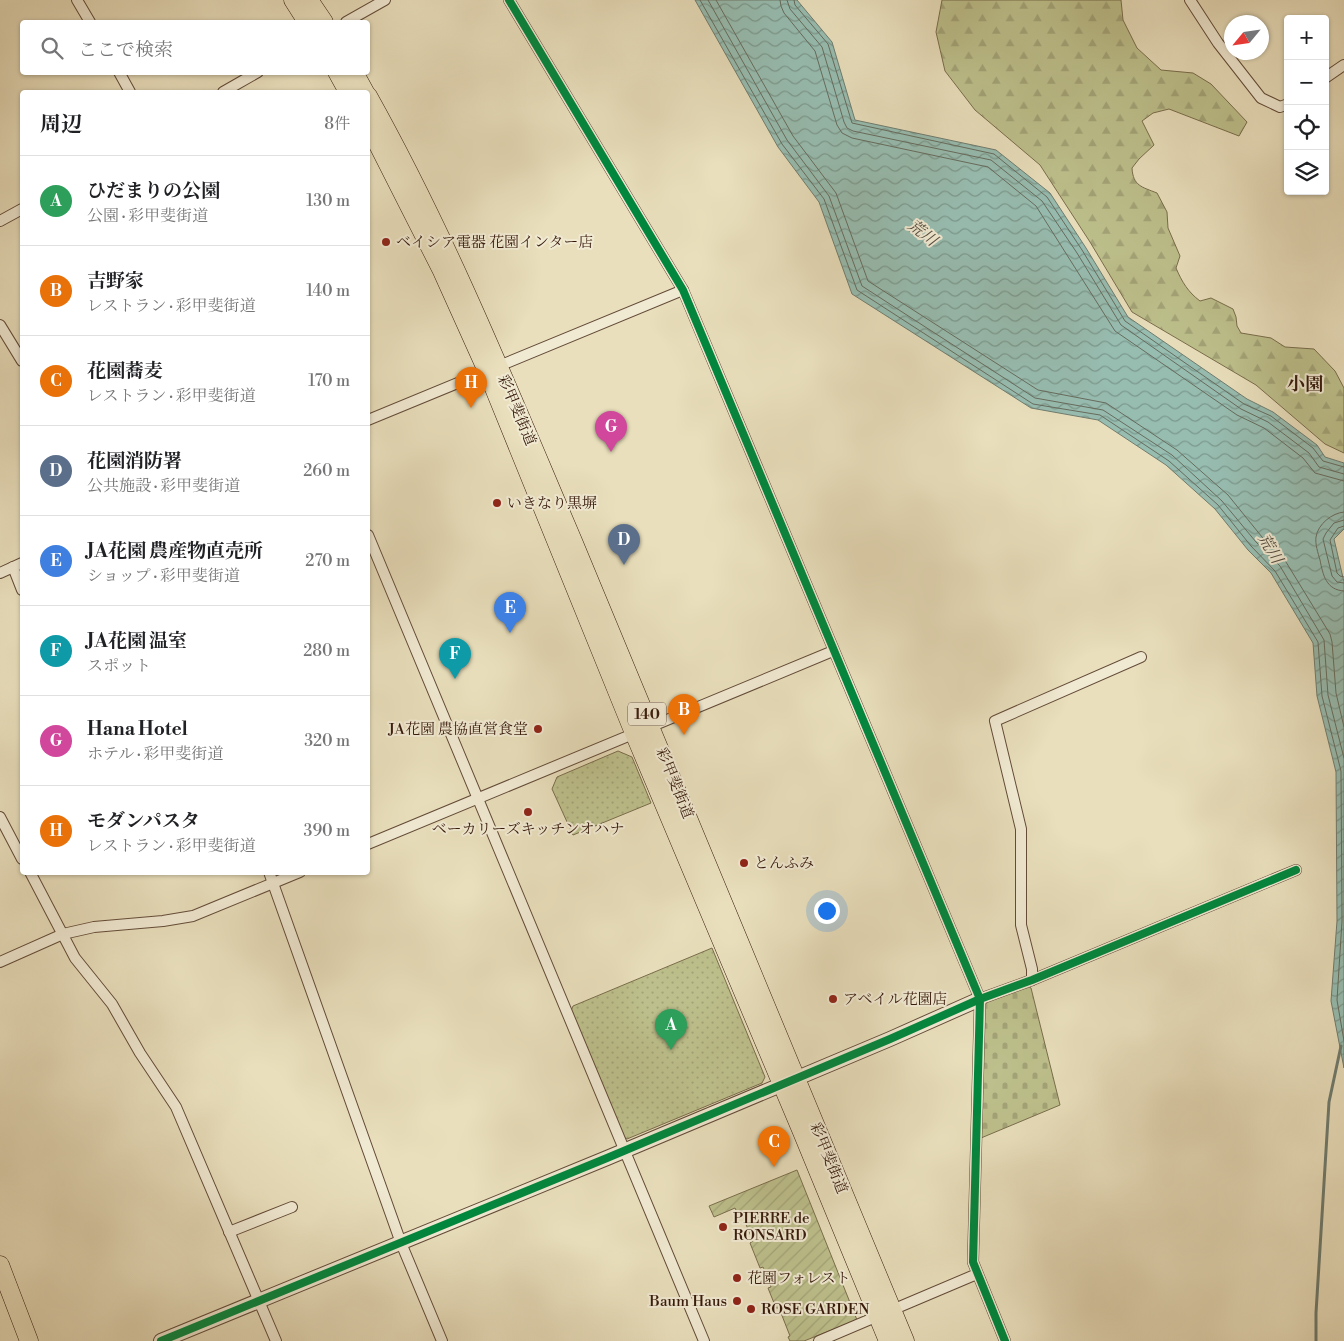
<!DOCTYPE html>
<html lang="ja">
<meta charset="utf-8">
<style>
:root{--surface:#fff;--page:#f2f2f2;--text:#202124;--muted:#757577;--line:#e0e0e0;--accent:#8f2418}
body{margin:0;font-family:"Libre Bodoni","Noto Serif JP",serif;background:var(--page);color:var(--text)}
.controls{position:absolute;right:15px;top:15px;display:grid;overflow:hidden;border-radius:5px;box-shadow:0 1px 4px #0004}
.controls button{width:45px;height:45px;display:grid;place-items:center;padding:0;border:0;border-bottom:1px solid var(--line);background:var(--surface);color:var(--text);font:25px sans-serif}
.compass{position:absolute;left:1224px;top:15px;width:45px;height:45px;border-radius:50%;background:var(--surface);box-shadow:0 1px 4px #0004;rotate:241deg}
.you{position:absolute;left:826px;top:910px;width:18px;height:18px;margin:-12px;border:4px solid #fff;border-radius:50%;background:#1a73e8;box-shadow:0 0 0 8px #1a73e833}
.badge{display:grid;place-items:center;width:32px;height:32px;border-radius:50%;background:var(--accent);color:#fff;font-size:16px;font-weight:700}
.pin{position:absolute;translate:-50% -41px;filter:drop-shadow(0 1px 2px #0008)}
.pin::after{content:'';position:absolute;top:26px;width:18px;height:15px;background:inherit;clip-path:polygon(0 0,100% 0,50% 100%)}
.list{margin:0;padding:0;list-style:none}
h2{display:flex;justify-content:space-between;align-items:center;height:65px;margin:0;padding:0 20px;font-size:21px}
h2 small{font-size:16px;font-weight:400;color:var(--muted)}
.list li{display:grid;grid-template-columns:32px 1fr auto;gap:15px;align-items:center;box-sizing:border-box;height:90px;padding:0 20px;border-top:1px solid var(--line)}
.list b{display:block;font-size:19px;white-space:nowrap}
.list p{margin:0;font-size:16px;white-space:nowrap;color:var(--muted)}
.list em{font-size:16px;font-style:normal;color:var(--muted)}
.icon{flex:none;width:28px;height:28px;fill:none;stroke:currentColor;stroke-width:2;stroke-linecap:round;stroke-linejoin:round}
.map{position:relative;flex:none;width:1344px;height:1341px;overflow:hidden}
.search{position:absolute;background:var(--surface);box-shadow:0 1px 4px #0004;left:20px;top:20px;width:350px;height:55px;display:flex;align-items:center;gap:12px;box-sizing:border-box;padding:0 18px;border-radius:5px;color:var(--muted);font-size:19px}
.panel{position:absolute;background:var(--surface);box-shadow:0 1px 4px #0004;left:20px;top:90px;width:350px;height:785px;border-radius:5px}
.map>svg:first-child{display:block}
</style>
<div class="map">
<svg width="1344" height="1341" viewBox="0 0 1344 1341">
<defs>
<pattern id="grass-dots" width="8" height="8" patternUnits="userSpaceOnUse" patternTransform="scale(1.25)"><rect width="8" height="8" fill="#bdc08c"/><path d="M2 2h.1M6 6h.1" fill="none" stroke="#a3a478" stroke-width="1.8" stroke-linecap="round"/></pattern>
<pattern id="forest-firs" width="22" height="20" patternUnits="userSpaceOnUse" patternTransform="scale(1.25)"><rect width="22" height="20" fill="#bdc08c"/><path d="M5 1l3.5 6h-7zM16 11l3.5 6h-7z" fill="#a3a478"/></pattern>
<pattern id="cemetery-stones" width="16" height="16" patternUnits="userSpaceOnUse" patternTransform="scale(1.25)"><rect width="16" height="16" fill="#bdc08c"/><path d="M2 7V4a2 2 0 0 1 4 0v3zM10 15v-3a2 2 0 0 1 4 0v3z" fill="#a3a478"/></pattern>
<pattern id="garden-furrows" width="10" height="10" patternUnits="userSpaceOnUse" patternTransform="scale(1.25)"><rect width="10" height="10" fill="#bdc08c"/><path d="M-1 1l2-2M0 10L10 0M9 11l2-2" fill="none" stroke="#a3a478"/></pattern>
<pattern id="water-waves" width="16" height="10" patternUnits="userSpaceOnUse" patternTransform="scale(1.25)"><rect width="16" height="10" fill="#97bdb1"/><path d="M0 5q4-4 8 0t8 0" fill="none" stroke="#7c998e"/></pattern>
</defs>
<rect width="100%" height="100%" fill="#e9dfbc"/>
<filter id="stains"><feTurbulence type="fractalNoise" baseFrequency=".004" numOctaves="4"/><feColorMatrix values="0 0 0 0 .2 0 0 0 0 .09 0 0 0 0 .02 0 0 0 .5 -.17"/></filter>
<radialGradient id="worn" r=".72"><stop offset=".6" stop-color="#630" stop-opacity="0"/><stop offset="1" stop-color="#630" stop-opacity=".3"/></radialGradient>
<g fill="url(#grass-dots)" stroke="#7a6d4c">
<path d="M618 751 632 757 651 803 573 835 552 789 557 777Z"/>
<path d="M712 948 765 1077 762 1083 627 1139 622 1136 571 1011 573 1006Z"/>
</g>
<path fill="url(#forest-firs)" stroke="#7a6d4c" d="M942 0H1121L1123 20 1137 48 1161 70 1193 73 1211 84 1247 122 1239 136 1169 109 1153 113 1142 121 1154 145 1139 159 1132 168C1133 186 1142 187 1157 193L1167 212 1168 228 1180 256 1176 268C1182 282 1188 292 1200 301L1211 298 1233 309 1236 317 1237 326 1241 333 1271 338 1285 347 1314 349 1335 371 1344 388V453L1325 444 1256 385 1132 312 1090 242 1040 165 975 110 945 71 936 32Z"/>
<path fill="url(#cemetery-stones)" stroke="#7a6d4c" d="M1028 986 1031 988 1060 1105 981 1138 984 1007 986 1001Z"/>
<path fill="url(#garden-furrows)" stroke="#7a6d4c" d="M797 1170 857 1320 804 1341H790L788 1337 790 1336 779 1308H776L768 1288 771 1287 763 1267 760 1268 750 1243 753 1241 742 1215 739 1216 735 1208 714 1217 709 1206Z"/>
<path fill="url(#water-waves)" stroke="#707c6f" d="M695 0H797L832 42 855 120 996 150 1050 193 1086 248 1128 317 1247 399 1273 412 1317 445 1325 457 1344 463V529L1334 539 1344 582V1068L1331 1001 1337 921 1336 772 1317 696 1313 643 1271 573 1248 550 1215 509 1166 465 1098 420 1031 408 852 294 819 202 778 147Z"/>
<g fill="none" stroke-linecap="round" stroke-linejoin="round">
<g stroke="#666c5e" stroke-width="1">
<path d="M700 0 782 144 824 199 857 290 1033 404 1100 415 1169 461 1218 505 1251 546 1275 571 1318 642 1322 696 1341 771 1342 921 1337 1000 1344 1041"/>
<path d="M708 0 787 140 829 196 862 286 1035 398 1103 410 1172 455 1222 501 1256 542 1280 566 1324 640 1328 695 1344 758"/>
<path d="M716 0 793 136 836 193 868 281 1038 390 1106 403 1177 450 1228 495 1262 537 1286 562 1330 634 1332 642 1336 693 1344 727"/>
<path d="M780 0 781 6 784 13 815 51 837 125 842 133 852 138 988 167 1036 206 1115 331 1237 415 1264 428 1303 458 1315 473 1344 481"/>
<path d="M787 0 790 9 822 47 844 122 847 128 853 131 991 160 1042 201 1077 253 1121 325 1241 409 1268 422 1309 453 1319 467 1344 474"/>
<path d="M794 0 795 5 828 44 852 123 994 154 1047 197 1082 250 1125 321 1244 404 1271 416 1313 448 1323 461 1344 467"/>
<path d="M1344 512C1332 513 1318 524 1316 537 1315 544 1318 553 1320 560 1323 575 1326 590 1344 591"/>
<path d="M1344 520 1334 523 1326 533 1323 539 1332 576 1337 582 1344 583"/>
<path d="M1344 526 1338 528 1330 540 1337 573 1340 576 1344 577"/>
</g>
<path stroke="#707c6f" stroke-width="3" d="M1316 1341V1313L1329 1102 1341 1046"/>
<g stroke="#634b38" stroke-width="12">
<g id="minor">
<path d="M77 0 90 22"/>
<path d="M509 0 683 290 980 999 973 1262 1005 1341"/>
<path d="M1190 0 1218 43 1261 98 1280 107 1288 104"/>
<path d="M346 22 385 0"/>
<path d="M119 72 130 92"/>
<path d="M1325 78 1344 65"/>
<path d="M223 92 258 72"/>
<path d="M0 221 22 209"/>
<path d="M0 325 22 361"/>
<path d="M368 420 683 290"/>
<path d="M368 535 704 1341"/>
<path d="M13 567 22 590"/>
<path d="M0 573 22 563"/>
<path d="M0 817 22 859"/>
<path d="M368 844 833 651"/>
<path d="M30 872 75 958 112 1004 140 1053 176 1107 276 1341"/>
<path d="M269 872 401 1243 442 1341"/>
<path d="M0 962 63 934 94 927 163 921 193 916 300 872"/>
<path d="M1032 980V969L1021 925V829L995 721 1141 657"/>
<path d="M980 999 1032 980 1296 870"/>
<path d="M229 1232 292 1207"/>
<path d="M892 1310 977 1274"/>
<path d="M819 1341 878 1316"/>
</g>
</g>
<g stroke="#634b38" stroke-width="16">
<path id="tertiary" d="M161 1341 607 1158 890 1039 980 999"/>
</g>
<g stroke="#361a0c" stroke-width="19">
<g id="trunk">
<path d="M293 0 307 22"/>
<path d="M309 0 324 22"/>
<path d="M337 72 348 92"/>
<path d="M354 72 365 92"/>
<path d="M368 96C448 239 509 391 573 541 686 807 792 1075 905 1341"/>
<path d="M368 125 442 271 487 371 634 733 802 1132 888 1341"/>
<path d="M0 1265 29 1341"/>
</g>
</g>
<use href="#minor" stroke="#f1ead3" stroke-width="10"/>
<use href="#tertiary" stroke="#f1ead3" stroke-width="14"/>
<use href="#trunk" stroke="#e9dfbc" stroke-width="18"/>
<g stroke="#f1ead3" stroke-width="11">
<g id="cycleway">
<path d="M509 0 683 290 980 999 973 1262 1005 1341"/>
<path d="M161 1341 607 1158 890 1039 980 999 1032 980 1296 870"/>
</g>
</g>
<use href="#cycleway" stroke="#00873e" stroke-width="8"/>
</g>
<g fill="#8f2418" stroke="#f1ead3" stroke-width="2">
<circle cx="386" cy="242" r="5"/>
<circle cx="497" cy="503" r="5"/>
<circle cx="538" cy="729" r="5"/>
<circle cx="528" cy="812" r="5"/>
<circle cx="744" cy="863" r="5"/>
<circle cx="833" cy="999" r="5"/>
<circle cx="723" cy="1227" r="5"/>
<circle cx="737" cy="1278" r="5"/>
<circle cx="737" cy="1301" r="5"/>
<circle cx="751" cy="1309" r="5"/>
</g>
<g text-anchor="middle" stroke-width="4" stroke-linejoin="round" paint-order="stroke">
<rect fill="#f1ead3" stroke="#6e5848" stroke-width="1" x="628" y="702.5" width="38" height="23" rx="4"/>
<g font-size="14" font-weight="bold" fill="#361a0c">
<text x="647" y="719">140</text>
</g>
<g font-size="15" fill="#361a0c" stroke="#f1ead3" text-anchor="start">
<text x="396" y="247">ベイシア電器 花園インター店</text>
<text x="507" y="508">いきなり黒塀</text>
<text x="528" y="734" text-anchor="end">JA花園 農協直営食堂</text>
<text x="528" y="834" text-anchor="middle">ベーカリーズキッチンオハナ</text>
<text x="754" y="868">とんふみ</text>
<text x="843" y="1004">アベイル花園店</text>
<text x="733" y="1223">PIERRE de<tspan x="733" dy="17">RONSARD</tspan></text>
<text x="747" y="1283">花園フォレスト</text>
<text x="727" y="1306" text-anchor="end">Baum Haus</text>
<text x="761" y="1314">ROSE GARDEN</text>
</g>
<g font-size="15" fill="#361a0c" stroke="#f1ead3">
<text transform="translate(517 410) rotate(67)" y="5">彩甲斐街道</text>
<text transform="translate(675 783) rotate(68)" y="5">彩甲斐街道</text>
<text transform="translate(829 1158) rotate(68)" y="5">彩甲斐街道</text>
</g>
<g font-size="16" font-style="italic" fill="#534b3e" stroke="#f1ead3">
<text transform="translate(923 232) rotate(38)" y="6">荒川</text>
<text transform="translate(1271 548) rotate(59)" y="6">荒川</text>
</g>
<g font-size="18" font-weight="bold" fill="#361a0c" stroke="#f1ead3">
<text x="1305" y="390">小園</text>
</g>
</g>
<rect width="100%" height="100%" filter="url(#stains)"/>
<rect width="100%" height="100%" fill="url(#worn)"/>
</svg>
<div class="controls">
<button>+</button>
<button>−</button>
<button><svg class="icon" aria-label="locate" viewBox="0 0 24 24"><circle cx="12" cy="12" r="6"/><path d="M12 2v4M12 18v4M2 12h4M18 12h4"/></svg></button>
<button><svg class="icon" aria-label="layers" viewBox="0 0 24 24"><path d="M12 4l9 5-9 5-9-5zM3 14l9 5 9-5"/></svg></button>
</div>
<svg class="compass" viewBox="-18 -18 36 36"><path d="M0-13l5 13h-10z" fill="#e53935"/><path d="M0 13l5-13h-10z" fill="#757577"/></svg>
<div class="you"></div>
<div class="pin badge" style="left:671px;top:1050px;background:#2e9e5b">A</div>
<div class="pin badge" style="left:684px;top:735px;background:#e8710a">B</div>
<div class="pin badge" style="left:774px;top:1167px;background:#e8710a">C</div>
<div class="pin badge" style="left:624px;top:565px;background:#5c6f8a">D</div>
<div class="pin badge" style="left:510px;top:633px;background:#3f7fe0">E</div>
<div class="pin badge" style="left:455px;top:679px;background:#0f9aa8">F</div>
<div class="pin badge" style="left:611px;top:452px;background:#d1479c">G</div>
<div class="pin badge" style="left:471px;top:408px;background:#e8710a">H</div>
<div class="search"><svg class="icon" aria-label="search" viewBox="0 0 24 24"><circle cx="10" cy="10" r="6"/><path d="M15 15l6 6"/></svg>ここで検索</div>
<section class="panel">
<h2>周辺<small>8件</small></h2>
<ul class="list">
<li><span class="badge" style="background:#2e9e5b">A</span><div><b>ひだまりの公園</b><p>公園 · 彩甲斐街道</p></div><em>130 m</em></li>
<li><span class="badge" style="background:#e8710a">B</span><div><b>吉野家</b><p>レストラン · 彩甲斐街道</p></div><em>140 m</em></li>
<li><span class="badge" style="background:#e8710a">C</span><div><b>花園蕎麦</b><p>レストラン · 彩甲斐街道</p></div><em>170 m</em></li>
<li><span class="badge" style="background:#5c6f8a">D</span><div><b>花園消防署</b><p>公共施設 · 彩甲斐街道</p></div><em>260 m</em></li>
<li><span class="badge" style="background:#3f7fe0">E</span><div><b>JA花園 農産物直売所</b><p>ショップ · 彩甲斐街道</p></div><em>270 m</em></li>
<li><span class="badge" style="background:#0f9aa8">F</span><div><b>JA花園 温室</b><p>スポット</p></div><em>280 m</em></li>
<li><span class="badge" style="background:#d1479c">G</span><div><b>Hana Hotel</b><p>ホテル · 彩甲斐街道</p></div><em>320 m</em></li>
<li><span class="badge" style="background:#e8710a">H</span><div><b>モダンパスタ</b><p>レストラン · 彩甲斐街道</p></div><em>390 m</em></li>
</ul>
</section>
</div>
